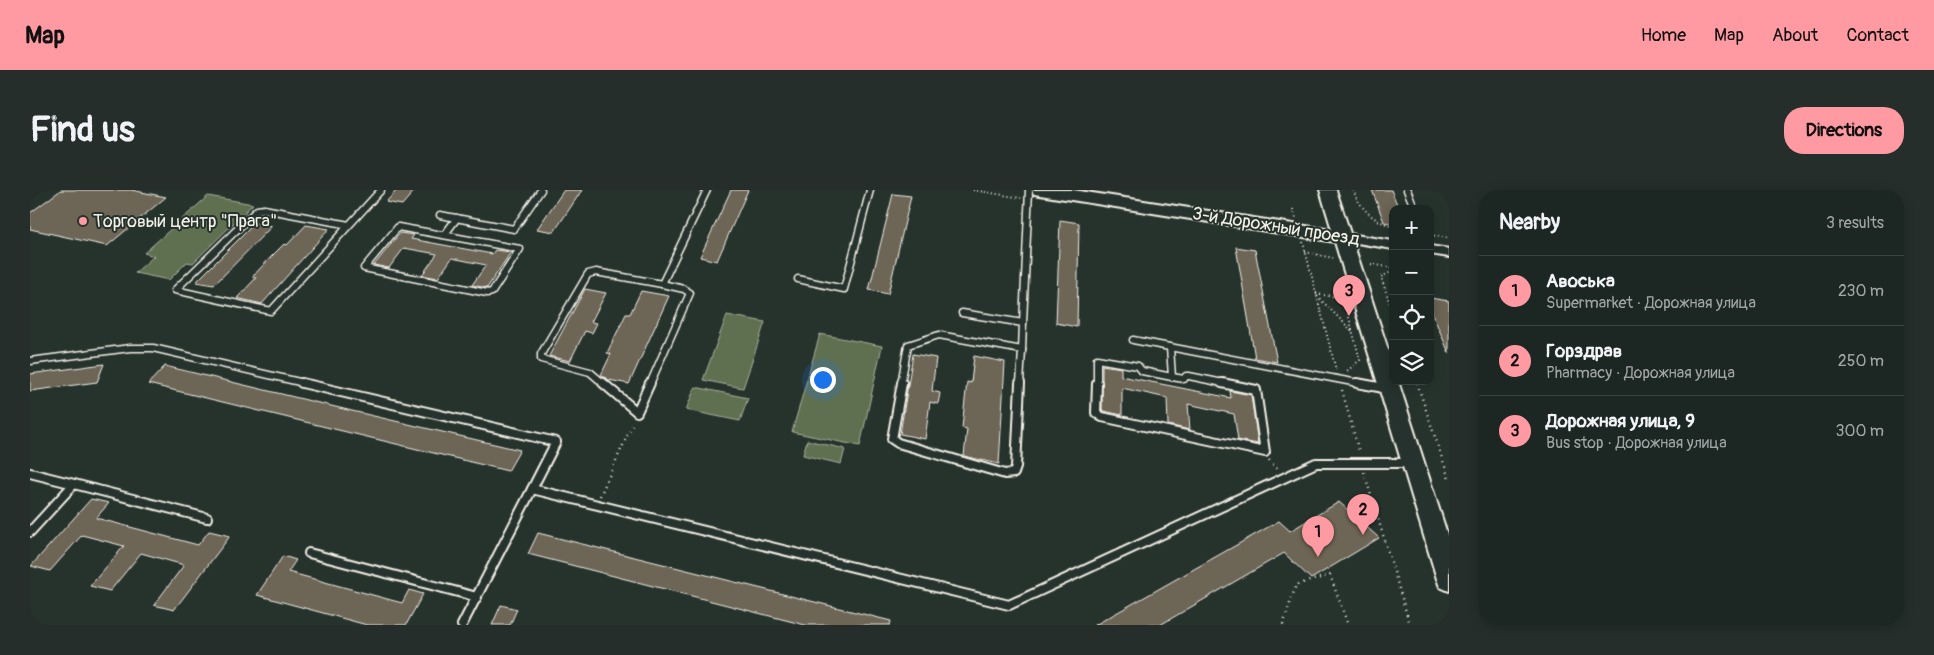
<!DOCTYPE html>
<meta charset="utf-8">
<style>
:root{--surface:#1c2622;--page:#252e2a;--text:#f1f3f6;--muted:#a0a5a5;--line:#3a4340;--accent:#ff9aa2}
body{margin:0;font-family:Pangolin,sans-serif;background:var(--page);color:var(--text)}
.controls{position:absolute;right:15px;top:15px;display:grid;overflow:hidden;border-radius:10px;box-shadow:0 2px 12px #0003}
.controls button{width:45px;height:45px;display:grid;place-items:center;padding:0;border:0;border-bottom:1px solid var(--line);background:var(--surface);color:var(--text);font:25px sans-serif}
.you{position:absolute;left:792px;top:189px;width:18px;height:18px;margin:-12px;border:4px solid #fff;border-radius:50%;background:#1a73e8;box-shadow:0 0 0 8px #1a73e833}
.badge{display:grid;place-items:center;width:32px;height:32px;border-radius:50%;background:var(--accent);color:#111;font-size:16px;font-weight:700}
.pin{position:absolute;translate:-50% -41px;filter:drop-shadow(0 1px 2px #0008)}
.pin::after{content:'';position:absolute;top:26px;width:18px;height:15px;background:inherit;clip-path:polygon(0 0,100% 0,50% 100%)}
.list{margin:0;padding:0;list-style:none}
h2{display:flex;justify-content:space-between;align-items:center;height:65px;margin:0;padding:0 20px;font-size:21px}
h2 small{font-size:16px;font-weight:400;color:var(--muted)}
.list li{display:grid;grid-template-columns:32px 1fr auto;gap:15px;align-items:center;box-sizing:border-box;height:70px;padding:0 20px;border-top:1px solid var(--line)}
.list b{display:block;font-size:19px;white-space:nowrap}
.list p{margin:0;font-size:16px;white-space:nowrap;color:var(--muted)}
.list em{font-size:16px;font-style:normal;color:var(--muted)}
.icon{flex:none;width:28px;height:28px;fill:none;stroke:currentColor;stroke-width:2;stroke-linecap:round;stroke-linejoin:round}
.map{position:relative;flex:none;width:1419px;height:435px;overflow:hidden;border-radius:20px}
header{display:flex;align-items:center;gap:30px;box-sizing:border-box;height:70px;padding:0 25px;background:var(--accent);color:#111}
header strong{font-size:24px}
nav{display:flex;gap:28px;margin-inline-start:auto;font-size:18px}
.intro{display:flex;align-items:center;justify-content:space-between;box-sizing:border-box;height:120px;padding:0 30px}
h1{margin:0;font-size:35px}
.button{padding:12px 22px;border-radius:20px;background:var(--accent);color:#111;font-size:18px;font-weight:700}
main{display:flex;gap:30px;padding:0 30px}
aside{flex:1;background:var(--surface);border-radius:20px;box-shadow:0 2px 12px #0003}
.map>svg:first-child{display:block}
</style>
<header>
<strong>Map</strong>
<nav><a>Home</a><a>Map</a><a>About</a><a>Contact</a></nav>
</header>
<div class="intro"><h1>Find us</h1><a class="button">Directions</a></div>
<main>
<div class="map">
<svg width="1419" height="435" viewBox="0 0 1419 435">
<rect width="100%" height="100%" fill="#26332d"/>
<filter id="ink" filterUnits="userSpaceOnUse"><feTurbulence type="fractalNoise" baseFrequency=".02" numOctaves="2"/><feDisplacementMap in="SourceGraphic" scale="10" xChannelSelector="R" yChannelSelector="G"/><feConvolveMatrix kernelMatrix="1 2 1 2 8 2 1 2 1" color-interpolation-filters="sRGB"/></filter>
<g filter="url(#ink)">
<g fill="#5f7051" stroke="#aab09c">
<path d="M178 6 223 14 163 73 157 72 139 90 105 83 124 66 114 63Z"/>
<path d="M697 125 735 132 713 198 673 190Z"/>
<path d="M790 144 852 156 830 256 762 242Z"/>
<path d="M665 197 718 208 710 231 656 220Z"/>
<path d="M777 250 815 259 811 274 773 265Z"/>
</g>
<g fill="#6d6556" stroke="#f4f1e8">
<path d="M31 0H101L136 7 77 56 0 39V23Z"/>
<path d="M367 0H385L372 15 356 12Z"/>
<path d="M534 0H552L524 42 507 39Z"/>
<path d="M701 0H718L687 71 670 67Z"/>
<path d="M1342 0H1361L1369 19H1363V34L1354 32Z"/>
<path d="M863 4 881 6 858 104 839 100Z"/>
<path d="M1030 30 1049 33 1047 137 1026 133Z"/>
<path d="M225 33 242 36 184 95 166 92Z"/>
<path d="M276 35 299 39 232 114 207 108 226 88 222 87 243 65 254 54 257 55Z"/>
<path d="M370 43 384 45 381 49 462 64 465 60 481 62 457 98 442 95 456 75 422 68 408 88 392 85 407 64 374 58 359 78 344 75Z"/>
<path d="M1206 57 1225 60 1247 172 1225 168Z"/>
<path d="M555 99 576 103 561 132 567 133 562 143 555 141 540 171 519 166Z"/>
<path d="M611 101 639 106 599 194 579 190 571 185 581 164 577 163 596 124H600Z"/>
<path d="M1400 108 1419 111V163L1400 118Z"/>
<path d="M883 164 906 168 902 201 910 203 908 214 900 212 895 249 870 244Z"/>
<path d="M944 166 975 172 969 274 934 266 937 239 932 238 935 210 937 192 941 193Z"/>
<path d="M74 174 67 192 0 201V184Z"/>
<path d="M1072 175 1091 178V186L1201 208 1200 201 1221 205 1228 254 1208 250 1204 224 1158 214 1160 240 1138 235 1137 208 1092 198V225L1074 221 1072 220Z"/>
<path d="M135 176 322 221 490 260 478 281 118 194Z"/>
<path d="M61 309 79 313 66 328 168 355 179 341 200 346 144 420 124 415 154 375 111 363 80 401 60 396 94 356 52 345 20 381 1 376Z"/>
<path d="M1309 312 1349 348 1281 389 1254 363 1130 435H1065L1249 331 1260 341Z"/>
<path d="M508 343 861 431 860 435H775L498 364Z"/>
<path d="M253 366 266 370 258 382 372 413 379 400 393 404 376 435H337L227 405Z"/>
<path d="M471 415 487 419 480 435H462Z"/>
</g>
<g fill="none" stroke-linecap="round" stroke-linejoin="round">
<g stroke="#f4f1e8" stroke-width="9">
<g id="lane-far1">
<path d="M1377 0 1385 19"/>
<path d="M410 25 484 39 511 0"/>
<path d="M319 35 234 19 227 20 145 100 241 121 351 0"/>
<path d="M368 37 490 59 462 102 457 103 334 78Z"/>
<path d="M415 44 427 28"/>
<path d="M768 89 814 99 840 0"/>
<path d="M632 94 677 0"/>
<path d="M932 123 993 133 999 0"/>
<path d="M1103 150 1333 194"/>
<path d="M1140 157 1142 187"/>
<path d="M992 160 993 133"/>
<path d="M0 171 100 158H123L278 194"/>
<path d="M1142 187 1154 189 1156 186H1159L1198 194"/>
<path d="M574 194 560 182 511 169V164L558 84 566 82 632 94"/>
<path d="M620 194 660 103 654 99 632 94"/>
<path d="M871 194 878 155 909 145 992 160"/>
<path d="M990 194 992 160"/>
<path d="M1067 194V169L1108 176 1112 181 1142 187"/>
</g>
</g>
<g stroke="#f4f1e8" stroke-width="12">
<g id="lane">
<path d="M272 193 526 252 502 299 979 415 1286 273H1380"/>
<path d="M573 193 607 222 620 193"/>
<path d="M872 193 862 249 868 253 975 284 984 283 986 277 990 193"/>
<path d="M1067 193 1066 223 1072 227 1235 262 1226 200 1192 193"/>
<path d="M1327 193 1359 199"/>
<path d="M0 283 44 294 0 342"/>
<path d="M44 294 177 328"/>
<path d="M279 363 447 407"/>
<path d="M432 435 502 299"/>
</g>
</g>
<g stroke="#f4f1e8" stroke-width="4">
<g id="street">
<path d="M1313 43 1363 51V59L1309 50 1307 47Z"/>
<path d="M1400 56 1419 59V67L1400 64Z"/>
</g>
</g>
<g stroke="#f4f1e8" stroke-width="4">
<path id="secondary" d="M1002 0H1043L1302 40 1290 0H1306L1363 175V191H1368L1419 350V401L1410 397 1407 389 1305 52 1010 5 1004 4Z"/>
</g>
<g stroke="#f4f1e8" stroke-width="2" stroke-dasharray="1 3" stroke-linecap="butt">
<path d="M943 0 991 8"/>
<path d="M1323 0C1331 20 1343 30 1363 37"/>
<path d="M1263 19 1266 28"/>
<path d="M1400 45 1419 48"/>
<path d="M1273 52 1306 180"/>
<path d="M1275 62 1303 68"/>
<path d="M1341 74 1363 78"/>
<path d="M1363 81 1351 87 1363 123"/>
<path d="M1286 104 1314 108 1330 170 1317 181"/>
<path d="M1287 106 1322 141"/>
<path d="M1386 191 1387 194"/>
</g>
<g stroke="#f4f1e8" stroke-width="2.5" stroke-dasharray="1 4.5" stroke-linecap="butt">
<path d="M1387 193 1419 289"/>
<path d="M1312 200 1329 262"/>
<path d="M1239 270 1249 281"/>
<path d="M1334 282 1380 435"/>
<path d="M570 306 604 231"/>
<path d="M1253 435 1266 395 1300 385 1318 435"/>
</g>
<use href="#lane-far1" stroke="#26332d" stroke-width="6"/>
<use href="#lane" stroke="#26332d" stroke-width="8"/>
<use href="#street" fill="#26332d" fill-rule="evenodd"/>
<use href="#secondary" fill="#26332d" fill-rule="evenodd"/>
</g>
</g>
<circle fill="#ff9aa2" stroke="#26332d" stroke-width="2" cx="53" cy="31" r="5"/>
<g text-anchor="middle" stroke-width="4" stroke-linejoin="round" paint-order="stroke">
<g font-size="18" fill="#f4f1e8" stroke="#26332d" text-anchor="start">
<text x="63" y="37">Торговый центр "Прага"</text>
</g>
<g font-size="18" fill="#f4f1e8" stroke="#26332d">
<text transform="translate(1246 36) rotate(9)" y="6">3-й Дорожный проезд</text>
</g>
</g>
</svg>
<div class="controls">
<button>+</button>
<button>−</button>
<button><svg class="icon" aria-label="locate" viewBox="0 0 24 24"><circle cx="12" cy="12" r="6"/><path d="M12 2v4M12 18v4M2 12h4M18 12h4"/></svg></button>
<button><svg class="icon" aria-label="layers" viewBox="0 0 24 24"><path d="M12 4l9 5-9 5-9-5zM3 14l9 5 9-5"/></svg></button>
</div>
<div class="you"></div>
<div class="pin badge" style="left:1288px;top:367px">1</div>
<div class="pin badge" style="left:1333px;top:345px">2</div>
<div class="pin badge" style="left:1319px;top:126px">3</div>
</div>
<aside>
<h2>Nearby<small>3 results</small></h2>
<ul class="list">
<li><span class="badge">1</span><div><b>Авоська</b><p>Supermarket · Дорожная улица</p></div><em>230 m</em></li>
<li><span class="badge">2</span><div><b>Горздрав</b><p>Pharmacy · Дорожная улица</p></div><em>250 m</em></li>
<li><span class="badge">3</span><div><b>Дорожная улица, 9</b><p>Bus stop · Дорожная улица</p></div><em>300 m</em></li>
</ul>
</aside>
</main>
